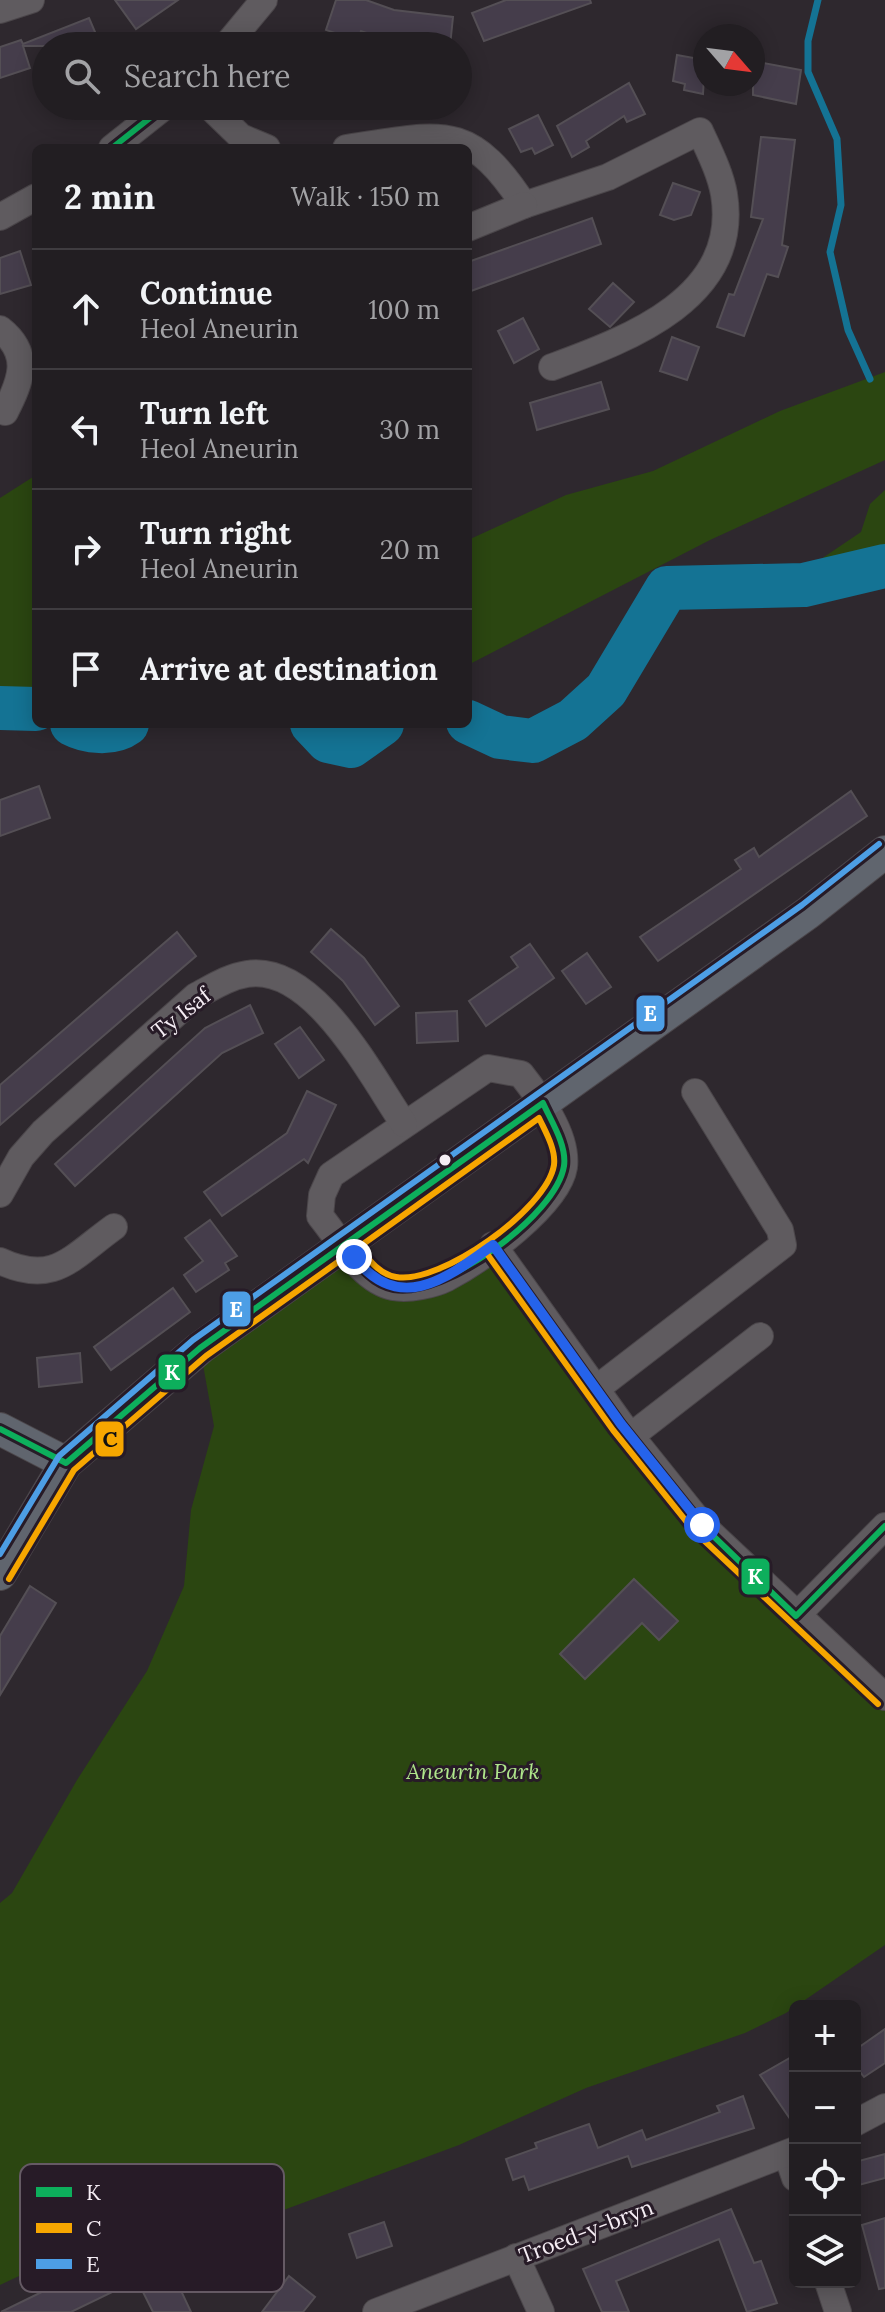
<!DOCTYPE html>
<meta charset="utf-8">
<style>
:root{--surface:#221e22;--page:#2a272a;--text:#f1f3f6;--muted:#a2a2a5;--line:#3f3c40}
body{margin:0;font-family:Lora,serif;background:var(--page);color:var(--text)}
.controls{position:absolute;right:24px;bottom:24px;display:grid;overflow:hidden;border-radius:12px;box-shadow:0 4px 20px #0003}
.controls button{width:72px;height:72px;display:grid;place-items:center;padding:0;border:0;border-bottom:2px solid var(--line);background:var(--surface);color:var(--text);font:40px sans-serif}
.compass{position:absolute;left:693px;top:24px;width:72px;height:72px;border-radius:50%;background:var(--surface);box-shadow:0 4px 20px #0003;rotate:118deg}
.stop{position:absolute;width:24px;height:24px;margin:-18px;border:6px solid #2563eb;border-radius:50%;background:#fff}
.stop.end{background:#2563eb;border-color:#fff;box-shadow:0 2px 8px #0008}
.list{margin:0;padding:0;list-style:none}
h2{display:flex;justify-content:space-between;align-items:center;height:104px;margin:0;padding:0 32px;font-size:34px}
h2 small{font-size:26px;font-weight:400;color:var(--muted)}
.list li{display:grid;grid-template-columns:52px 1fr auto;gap:24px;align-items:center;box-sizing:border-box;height:120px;padding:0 32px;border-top:2px solid var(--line)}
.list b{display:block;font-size:30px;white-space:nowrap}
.list p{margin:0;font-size:26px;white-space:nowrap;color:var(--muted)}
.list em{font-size:26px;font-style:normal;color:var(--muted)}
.icon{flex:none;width:44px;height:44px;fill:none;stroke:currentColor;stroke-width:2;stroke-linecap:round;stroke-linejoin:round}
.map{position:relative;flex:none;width:885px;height:2312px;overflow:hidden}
.search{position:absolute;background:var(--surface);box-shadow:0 4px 20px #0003;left:32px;top:32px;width:440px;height:88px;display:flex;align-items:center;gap:20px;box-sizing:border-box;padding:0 28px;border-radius:44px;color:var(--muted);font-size:30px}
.panel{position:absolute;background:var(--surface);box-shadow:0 4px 20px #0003;left:32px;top:144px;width:440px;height:584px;border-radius:12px}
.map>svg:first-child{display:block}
</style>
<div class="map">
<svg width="885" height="2312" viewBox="0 0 885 2312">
<rect width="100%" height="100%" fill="#2e282e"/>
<g fill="#2b4611">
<path d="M885 372V460L710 540 468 665V540L566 495 653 471 780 411Z"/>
<path d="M33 477H36V709L0 708V498Z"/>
<path d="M885 490V566L804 585 781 586 861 532 870 504Z"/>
<path d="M312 724H382L351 746 328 741Z"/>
<path d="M344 1245 392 1287 493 1245 621 1424 885 1698V1945L786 2013 745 2033 586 2088 459 2145 181 2248 155 2212 0 2285V1903L12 1893 77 1780 147 1671 184 1586 191 1510 214 1426 200 1348Z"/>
</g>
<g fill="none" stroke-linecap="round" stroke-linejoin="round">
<path stroke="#147394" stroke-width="7" d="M818 0 808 41V72L837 139 841 205 830 252 848 330 870 379"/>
<g stroke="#147394" stroke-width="44">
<path d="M0 708 36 709"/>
<path d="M468 722 500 737 533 741 573 720 606 690 667 588 804 585 885 566"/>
<path d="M72 724C87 732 112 735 127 724"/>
<path d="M312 724 328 741 351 746 382 724"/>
</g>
</g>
<g fill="#453d4b" stroke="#544f55" stroke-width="2">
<path d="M115 0H178L136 29Z"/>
<path d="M336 0H366L394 10 453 17 450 46 384 39 361 31 358 41 326 30Z"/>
<path d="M506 0H590L591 3 484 41 472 13Z"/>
<path d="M89 18 101 46H23L30 68 0 78V47L21 40 23 44Z"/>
<path d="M677 55 705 60 703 94 684 90 685 84 673 81Z"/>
<path d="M753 61 801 70 796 104 753 95Z"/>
<path d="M629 83 645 114 627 122 624 116 586 141 589 147 572 157 557 126Z"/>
<path d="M538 115 553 145 535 154 532 148 521 152 509 129Z"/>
<path d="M761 137 795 140 782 245 788 247 778 277 767 274 744 336 717 327 729 294 734 295 763 219 751 217Z"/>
<path d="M673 183 700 192 691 215 674 220 660 215Z"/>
<path d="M592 218 601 244 468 292V262Z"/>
<path d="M20 251 31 285 0 294V258Z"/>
<path d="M613 283 634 302 610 327 589 309Z"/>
<path d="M523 318 539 349 514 363 498 331Z"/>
<path d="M672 337 699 347 687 380 660 371Z"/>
<path d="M601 382 609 409 537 430 530 403Z"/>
<path d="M39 786 50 818 0 836V800Z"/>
<path d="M851 791 867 816 658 961 640 937 741 869 735 860 754 848 759 857Z"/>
<path d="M331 929 364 958 399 1006 375 1025 343 981 311 952Z"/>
<path d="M177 932 196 956 0 1125V1085Z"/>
<path d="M530 944 554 978 486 1026 469 1001 518 967 511 957Z"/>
<path d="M587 953 611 987 586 1004 562 971Z"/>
<path d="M250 1005 263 1033 222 1053 75 1186 55 1164 205 1028Z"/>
<path d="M457 1011 458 1041 417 1043 416 1013Z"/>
<path d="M300 1027 324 1060 299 1078 275 1044Z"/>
<path d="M307 1091 336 1105 308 1163 304 1159 222 1216 204 1192 287 1133Z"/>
<path d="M210 1220 237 1256 225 1263 229 1270 196 1292 184 1275 203 1261 185 1238Z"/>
<path d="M173 1288 190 1312 111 1370 94 1347Z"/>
<path d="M80 1353 82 1382 39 1387 37 1358Z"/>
<path d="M634 1579 678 1621 659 1640 642 1623 585 1679 560 1654Z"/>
<path d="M30 1586 56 1603 0 1695V1636Z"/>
<path d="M885 2029V2063L864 2077 855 2066V2050Z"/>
<path d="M795 2055V2126L760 2075Z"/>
<path d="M743 2096 754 2128 632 2167 628 2156 529 2190 524 2176 513 2180 506 2159 537 2148 535 2143 589 2124 598 2148 642 2130 646 2140 720 2112 717 2106Z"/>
<path d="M885 2154V2178L855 2186V2162Z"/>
<path d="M731 2209 754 2263 761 2261 777 2303 747 2312 719 2239 616 2281 629 2312H602L583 2269Z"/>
<path d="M885 2218V2288L879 2289 862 2225Z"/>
<path d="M384 2222 392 2246 357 2258 349 2234Z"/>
<path d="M152 2229 191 2312H153L137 2280 71 2312H1L52 2287 50 2284 112 2254 110 2250Z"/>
<path d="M289 2276 315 2297 303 2312H262Z"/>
</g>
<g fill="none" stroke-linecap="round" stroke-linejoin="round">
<g stroke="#4b464a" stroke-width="28">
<g id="minor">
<path d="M0 10 31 0"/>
<path d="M226 46 264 0"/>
<path d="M209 106 241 137 267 148"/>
<path d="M112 148 165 106"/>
<path d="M346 148C438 135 468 118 524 205L608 177 700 131C709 151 720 172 724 194 741 298 628 339 552 367"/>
<path d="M0 217 36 197"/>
<path d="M468 228 524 205"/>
<path d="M0 329C32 354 21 381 5 412"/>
<path d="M488 1068 521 1074C539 1097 568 1135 564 1167 558 1205 481 1260 447 1278 433 1285 409 1290 393 1287 362 1281 339 1239 320 1216L322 1195 331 1175Z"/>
<path d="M0 1194 21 1157 43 1132 196 996C213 987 228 977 247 974 314 963 371 1076 404 1124"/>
<path d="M493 1245 621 1424 702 1525 885 1697"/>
<path d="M0 1261C54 1286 71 1258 114 1227"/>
<path d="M596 1389 783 1245 780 1230 695 1092"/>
<path d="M631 1436 760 1336"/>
<path d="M796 1616 885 1526"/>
<path d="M855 2123 885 2107"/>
<path d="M787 2154 795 2178"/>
<path d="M516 2257 541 2312"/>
<path d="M828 2282 838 2312"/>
<path d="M376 2312 795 2150"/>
</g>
</g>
<g stroke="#4b464a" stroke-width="34">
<g id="major">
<path d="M0 1429 66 1463"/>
<path d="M0 1574 66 1463 200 1348 808 913 885 852"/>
</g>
</g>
<use href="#minor" stroke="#5f5b5f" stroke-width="26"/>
<use href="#major" stroke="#60656e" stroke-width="32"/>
<g stroke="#271b27" stroke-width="12">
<g id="bus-1">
<path d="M112 148 165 106"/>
<path d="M543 1103C551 1121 567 1145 564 1166 556 1216 444 1296 394 1287 371 1283 358 1262 344 1245Z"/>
<path d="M493 1245 621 1424 702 1525 796 1616 885 1526"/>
<path d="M0 1429 66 1463 200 1348 344 1245"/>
</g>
</g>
<g stroke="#271b27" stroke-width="12">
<g id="bus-2">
<path d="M539 1118C545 1131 556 1149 554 1165 547 1209 440 1285 396 1277 379 1274 369 1260 359 1247Z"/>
<path d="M485 1251 613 1430 694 1531 878 1704"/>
<path d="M9 1579 74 1470 206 1356 342 1259"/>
</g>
</g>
<g stroke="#271b27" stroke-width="12">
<path id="bus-3" d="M0 1554 59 1456 193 1340 802 905 879 844"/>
</g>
<use href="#bus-1" stroke="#0daf5c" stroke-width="6"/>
<use href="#bus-2" stroke="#f7a600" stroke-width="6"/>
<use href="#bus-3" stroke="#4d9ee5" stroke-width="6"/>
</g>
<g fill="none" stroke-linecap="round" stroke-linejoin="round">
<path stroke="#2563eb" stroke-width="10" d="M354 1257C399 1315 446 1279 493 1245L621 1424 702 1525"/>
</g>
<circle fill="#f5edf4" stroke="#271b27" stroke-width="3" cx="445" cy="1160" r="7"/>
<g text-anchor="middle" stroke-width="6" stroke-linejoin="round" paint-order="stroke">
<g font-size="22" fill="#f5edf4" stroke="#271b27">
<text transform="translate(181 1013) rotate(-38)" y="8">Ty Isaf</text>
<text transform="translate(586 2231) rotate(-21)" y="8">Troed-y-bryn</text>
</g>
<g font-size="22" font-style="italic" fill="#afe68b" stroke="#271b27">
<text x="473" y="1779">Aneurin Park</text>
</g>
</g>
<rect x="20" y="2164" width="264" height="128" rx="12" fill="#271b27" stroke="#655a64" stroke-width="2"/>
<rect x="36" y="2187" width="36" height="10" fill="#0daf5c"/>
<rect x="36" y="2223" width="36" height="10" fill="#f7a600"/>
<rect x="36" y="2259" width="36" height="10" fill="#4d9ee5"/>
<g font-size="22" fill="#f5edf4">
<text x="86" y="2200">K</text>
<text x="86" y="2236">C</text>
<text x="86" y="2272">E</text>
</g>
<g stroke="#271b27" stroke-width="3">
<rect x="635" y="994" width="31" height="39" rx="8" fill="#4d9ee5"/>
<rect x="221" y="1290" width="31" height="38" rx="8" fill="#4d9ee5"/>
<rect x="157" y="1353" width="30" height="38" rx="8" fill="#0daf5c"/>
<rect x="94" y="1420" width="31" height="38" rx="8" fill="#f7a600"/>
<rect x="740" y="1557" width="31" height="39" rx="8" fill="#0daf5c"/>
</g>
<g font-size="22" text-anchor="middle" font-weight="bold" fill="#fff">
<text x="650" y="1021">E</text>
<text x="236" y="1317">E</text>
<text x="172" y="1380">K</text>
<text x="755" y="1584">K</text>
</g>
<g font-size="22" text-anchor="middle" font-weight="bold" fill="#111">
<text x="110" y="1447">C</text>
</g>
</svg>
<div class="controls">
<button>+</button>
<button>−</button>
<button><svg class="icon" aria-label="locate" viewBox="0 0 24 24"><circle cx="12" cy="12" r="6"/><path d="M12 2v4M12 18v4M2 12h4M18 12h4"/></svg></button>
<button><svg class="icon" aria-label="layers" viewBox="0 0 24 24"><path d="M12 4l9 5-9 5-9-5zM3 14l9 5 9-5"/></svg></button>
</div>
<svg class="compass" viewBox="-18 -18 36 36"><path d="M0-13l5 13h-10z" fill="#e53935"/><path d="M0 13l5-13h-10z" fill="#a2a2a5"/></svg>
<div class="stop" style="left:702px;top:1525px"></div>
<div class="stop end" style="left:354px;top:1257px"></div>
<div class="search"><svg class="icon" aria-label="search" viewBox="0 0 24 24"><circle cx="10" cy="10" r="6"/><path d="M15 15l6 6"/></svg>Search here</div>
<section class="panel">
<h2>2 min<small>Walk · 150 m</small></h2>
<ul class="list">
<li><svg class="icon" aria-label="ahead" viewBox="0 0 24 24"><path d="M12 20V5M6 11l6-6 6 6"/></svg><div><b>Continue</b><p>Heol Aneurin</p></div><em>100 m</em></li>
<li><svg class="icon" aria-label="left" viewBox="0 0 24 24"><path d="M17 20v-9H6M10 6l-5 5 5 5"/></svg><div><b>Turn left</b><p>Heol Aneurin</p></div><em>30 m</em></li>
<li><svg class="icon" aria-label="right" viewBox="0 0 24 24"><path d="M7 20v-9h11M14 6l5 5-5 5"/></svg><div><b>Turn right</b><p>Heol Aneurin</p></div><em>20 m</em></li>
<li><svg class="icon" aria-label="arrive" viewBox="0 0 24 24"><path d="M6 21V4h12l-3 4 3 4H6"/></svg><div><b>Arrive at destination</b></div></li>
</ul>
</section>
</div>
